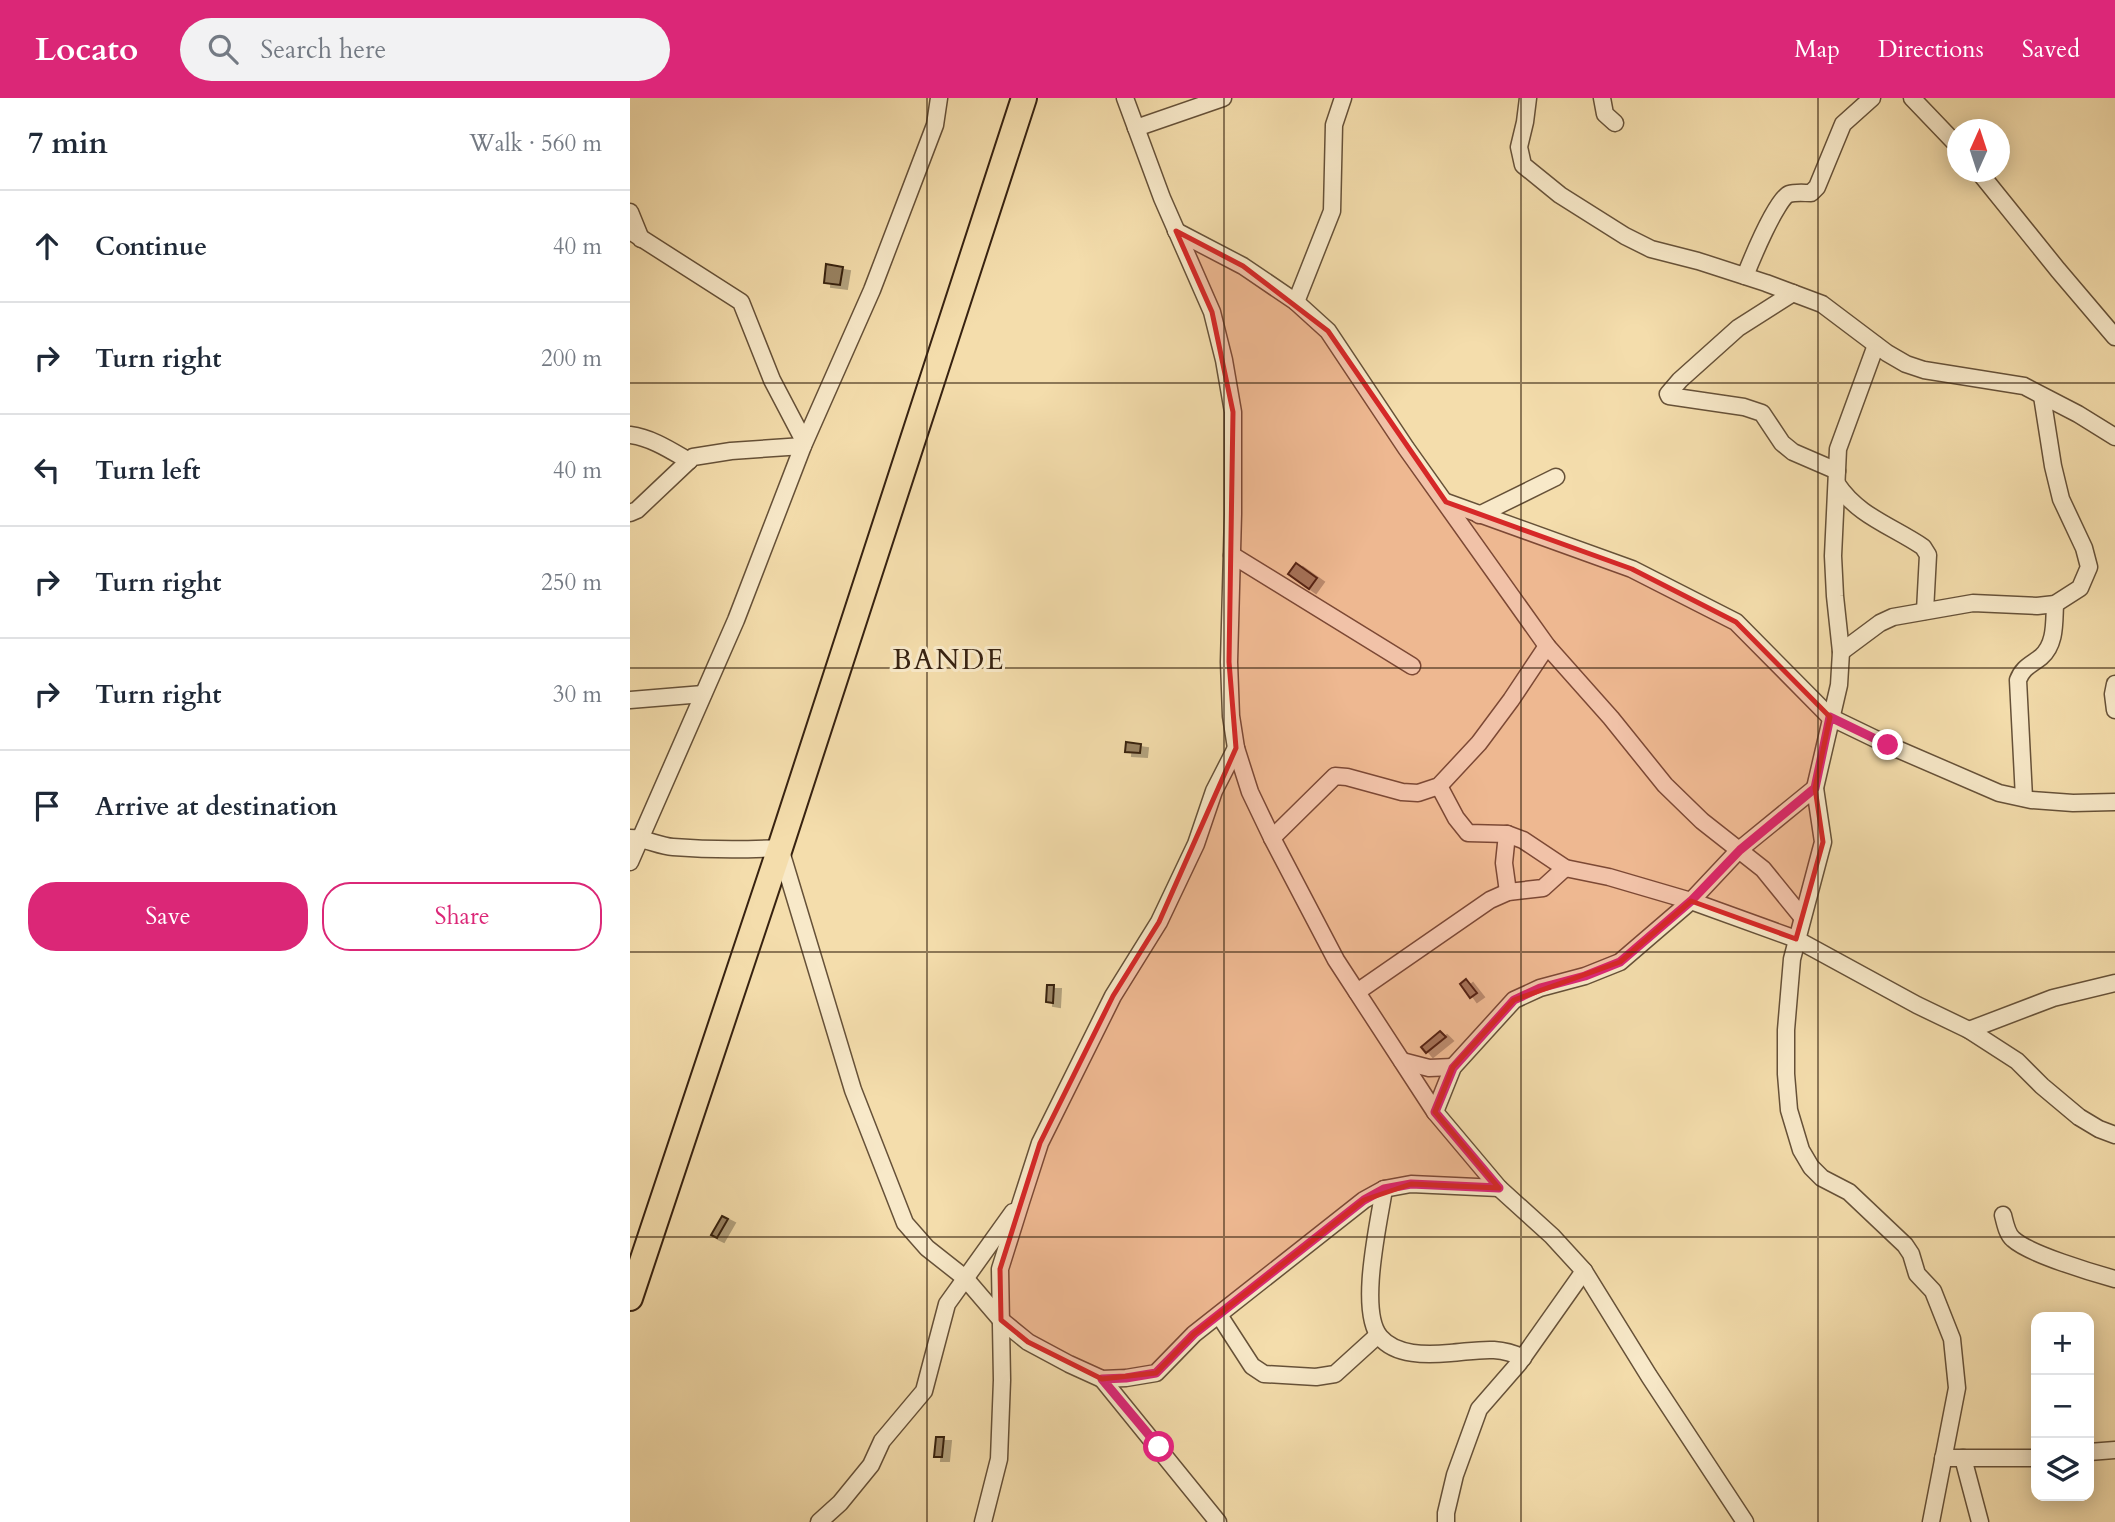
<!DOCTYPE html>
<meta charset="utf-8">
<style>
:root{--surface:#fff;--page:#f2f2f3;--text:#1f2937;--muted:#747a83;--line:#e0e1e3;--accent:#db2777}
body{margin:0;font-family:Cardo,serif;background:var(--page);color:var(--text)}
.controls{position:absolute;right:21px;bottom:21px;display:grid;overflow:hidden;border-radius:14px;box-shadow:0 4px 18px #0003}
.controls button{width:63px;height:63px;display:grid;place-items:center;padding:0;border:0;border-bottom:2px solid var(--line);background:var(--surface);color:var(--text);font:35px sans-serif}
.compass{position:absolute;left:1317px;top:21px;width:63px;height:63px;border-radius:50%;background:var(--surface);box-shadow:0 4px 18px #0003;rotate:3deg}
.stop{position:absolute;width:21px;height:21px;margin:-16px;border:5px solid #db2777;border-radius:50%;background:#fff}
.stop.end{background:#db2777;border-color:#fff;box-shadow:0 2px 7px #0008}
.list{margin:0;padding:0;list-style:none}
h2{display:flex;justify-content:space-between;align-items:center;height:91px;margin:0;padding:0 28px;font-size:30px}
h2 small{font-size:23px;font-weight:400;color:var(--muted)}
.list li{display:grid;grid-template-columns:46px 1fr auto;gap:21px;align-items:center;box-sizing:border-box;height:112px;padding:0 28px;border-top:2px solid var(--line)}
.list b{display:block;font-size:26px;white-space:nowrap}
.list em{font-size:23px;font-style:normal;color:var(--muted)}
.actions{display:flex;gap:14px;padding:21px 28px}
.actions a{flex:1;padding:16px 0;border:2px solid var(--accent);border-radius:28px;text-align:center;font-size:24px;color:var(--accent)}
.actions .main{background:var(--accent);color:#fff}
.icon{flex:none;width:38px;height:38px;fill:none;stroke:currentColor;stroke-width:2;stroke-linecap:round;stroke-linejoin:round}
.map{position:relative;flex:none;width:1485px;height:1424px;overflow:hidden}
header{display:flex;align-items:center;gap:42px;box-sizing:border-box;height:98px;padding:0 35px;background:var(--accent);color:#fff}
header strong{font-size:33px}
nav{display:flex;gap:38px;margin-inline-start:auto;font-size:24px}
.search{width:490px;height:63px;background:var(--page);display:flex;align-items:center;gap:18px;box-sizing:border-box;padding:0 24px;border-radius:38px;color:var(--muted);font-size:26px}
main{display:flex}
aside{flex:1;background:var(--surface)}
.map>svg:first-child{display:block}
</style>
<header>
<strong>Locato</strong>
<div class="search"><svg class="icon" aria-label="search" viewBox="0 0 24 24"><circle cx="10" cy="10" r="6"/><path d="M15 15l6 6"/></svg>Search here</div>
<nav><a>Map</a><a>Directions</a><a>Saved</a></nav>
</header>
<main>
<aside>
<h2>7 min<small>Walk · 560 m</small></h2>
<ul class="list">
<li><svg class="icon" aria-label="ahead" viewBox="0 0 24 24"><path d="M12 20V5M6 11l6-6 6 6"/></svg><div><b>Continue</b></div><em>40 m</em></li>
<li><svg class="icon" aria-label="right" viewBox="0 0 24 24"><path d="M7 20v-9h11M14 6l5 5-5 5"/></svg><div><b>Turn right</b></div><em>200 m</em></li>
<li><svg class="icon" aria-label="left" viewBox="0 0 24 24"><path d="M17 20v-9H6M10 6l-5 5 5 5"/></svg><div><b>Turn left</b></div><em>40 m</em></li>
<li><svg class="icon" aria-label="right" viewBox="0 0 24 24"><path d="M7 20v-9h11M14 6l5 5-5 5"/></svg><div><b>Turn right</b></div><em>250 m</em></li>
<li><svg class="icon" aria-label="right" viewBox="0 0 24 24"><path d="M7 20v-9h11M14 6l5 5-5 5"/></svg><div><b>Turn right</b></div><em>30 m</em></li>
<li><svg class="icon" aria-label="arrive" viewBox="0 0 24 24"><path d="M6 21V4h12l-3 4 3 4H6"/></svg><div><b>Arrive at destination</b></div></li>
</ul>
<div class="actions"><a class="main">Save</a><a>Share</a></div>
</aside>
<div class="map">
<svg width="1485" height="1424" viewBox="0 0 1485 1424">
<defs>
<filter id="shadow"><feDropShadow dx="7" dy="4" stdDeviation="0" flood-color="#0004"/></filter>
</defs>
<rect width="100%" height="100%" fill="#f4ddac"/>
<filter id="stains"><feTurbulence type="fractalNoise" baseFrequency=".00286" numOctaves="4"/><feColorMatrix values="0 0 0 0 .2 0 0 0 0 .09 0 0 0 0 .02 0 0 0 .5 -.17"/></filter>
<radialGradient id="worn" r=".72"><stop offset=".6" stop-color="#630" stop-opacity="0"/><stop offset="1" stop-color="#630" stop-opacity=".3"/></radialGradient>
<g fill="#998362" stroke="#372211" stroke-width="2" filter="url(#shadow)">
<path d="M196 166 213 169 210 187 194 185Z"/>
<path d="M666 465 687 480 679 491 658 476Z"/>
<path d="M496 644 511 646 510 655 495 654Z"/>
<path d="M836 881 847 895 840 900 830 886Z"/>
<path d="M417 887H424L423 905 416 904Z"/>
<path d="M810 933 816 939 796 955 791 949Z"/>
<path d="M92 1118 98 1121 87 1140 81 1137Z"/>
<path d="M306 1339H314L312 1359H304Z"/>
</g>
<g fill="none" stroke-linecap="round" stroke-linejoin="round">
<g stroke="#665138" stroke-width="19">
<g id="minor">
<path d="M495 0 532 100 582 214 594 262 603 314V416L599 564 601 618 606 650 620 694 642 740 706 862 805 1014 869 1090 922 1138 954 1173 1019 1278 1115 1424"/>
<path d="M898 0 895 24 889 49 893 67 930 97 995 138 1021 151 1068 163 1136 185 1192 206 1257 255 1276 266 1294 272 1394 288 1448 316 1485 339"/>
<path d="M972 0 975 16 985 25"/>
<path d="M1282 0 1328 48"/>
<path d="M506 30 593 0"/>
<path d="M1349 74 1428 172 1485 239"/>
<path d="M0 114 11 141"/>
<path d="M0 133 111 204 142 282 174 343"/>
<path d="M546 133 613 168 666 204 698 233 776 350 917 548 981 620 1035 687 1072 723 1133 771 1172 819"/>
<path d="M1115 178C1121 163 1147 100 1159 96 1165 94 1174 95 1181 95L1187 89 1213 26 1242 0"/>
<path d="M1163 195 1108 230 1050 282 1038 296 1039 298 1114 309 1132 315 1152 345 1163 354 1207 373"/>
<path d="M666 204 702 113 704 27 713 0"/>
<path d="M1246 247 1208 351 1203 458 1205 498 1211 554 1209 587 1185 690 1193 744 1162 861 1156 932V976L1159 1012 1171 1052 1181 1069 1192 1080 1219 1094 1275 1147 1281 1156 1287 1176 1303 1193 1322 1241 1327 1290 1301 1424"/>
<path d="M0 337C22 340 40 352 59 363"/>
<path d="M1207 386C1228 418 1262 428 1293 449L1298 457 1295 513"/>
<path d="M816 404 1002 471 1106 524 1200 619 1258 647 1369 695 1401 702 1443 705 1485 704"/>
<path d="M0 415 7 412 63 359 101 353 173 348"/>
<path d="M849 417 926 379"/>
<path d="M602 457 782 568"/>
<path d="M1211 554 1250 525 1263 519 1343 505 1407 508 1425 506 1450 490 1459 469 1454 450 1431 401 1423 368 1412 298"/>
<path d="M1485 586 1483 596 1485 612"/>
<path d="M0 602 73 596"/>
<path d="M809 688 826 720 838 735 877 736 893 742 935 770 979 779 1061 803 1166 841 1287 907 1339 932 1387 963 1412 988 1449 1019 1469 1031 1485 1037"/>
<path d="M1394 700 1388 582C1393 569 1401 567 1411 559 1426 546 1424 524 1425 506"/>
<path d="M877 736 874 765 878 794"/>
<path d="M0 740C16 740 28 748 43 749 79 752 114 752 150 750L223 992 275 1125 297 1150 335 1180 371 1222 398 1244 439 1266 472 1281 496 1280 526 1275 564 1236 734 1102 754 1091 781 1086 869 1090"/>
<path d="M642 740 705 678 717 679 772 694 788 695 809 688 849 645 881 602 917 548"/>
<path d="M0 764 106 522 173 348 242 192 305 27 309 0"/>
<path d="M727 894 860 802 878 794 913 790 935 770"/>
<path d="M1339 932 1423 900 1485 885"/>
<path d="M772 963 799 970 823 969"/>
<path d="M805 1014 823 969 884 902 910 890 955 878 990 864 1061 803 1109 752 1185 690"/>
<path d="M754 1091C749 1124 728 1213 750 1239 766 1258 797 1257 820 1255 847 1253 868 1247 893 1260"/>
<path d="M1373 1117C1375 1125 1377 1136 1383 1141 1399 1156 1463 1175 1485 1181"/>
<path d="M589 1217 622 1268 634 1276 686 1279 705 1276 748 1237"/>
<path d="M472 1281 588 1424"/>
<path d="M1459 1354 1485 1352"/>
<path d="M1313 1360H1406"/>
<path d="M1333 1360 1350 1424"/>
<path d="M189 1424 210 1405 241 1367 252 1343 294 1293 317 1206 383 1114"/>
<path d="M353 1424 369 1361 372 1282 370 1171 391 1104 410 1045 483 898 529 824 566 746 584 693 606 650"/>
<path d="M816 1424V1415L825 1377 849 1311 889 1265 954 1173"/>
</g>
</g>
<g stroke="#372211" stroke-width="28">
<path id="highway" d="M0 1200 150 750 394 0"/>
</g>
<use href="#minor" stroke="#f8e9c9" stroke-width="16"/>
<use href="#highway" stroke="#f4ddac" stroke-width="24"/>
</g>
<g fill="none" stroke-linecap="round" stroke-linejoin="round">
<path stroke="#db2777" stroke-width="9" d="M529 1349 472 1281 496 1280 526 1275 564 1236 734 1102 754 1091 781 1086 869 1090 805 1014 823 970 884 902 910 890 955 878 990 864 1061 803 1110 752 1185 690 1200 619 1258 647"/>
</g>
<path fill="#d62828" fill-opacity="0.2" stroke="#d62828" stroke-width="5" stroke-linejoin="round" d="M546 133 613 168 698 233 816 404 1002 471 1106 524 1200 619 1185 690 1193 744 1166 841 1061 803 990 864 884 902 823 969 805 1014 869 1090 781 1086 734 1102 564 1236 526 1275 472 1281 398 1244 371 1222 370 1171 410 1045 483 898 529 824 606 650 599 564 603 314 582 214Z"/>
<path fill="none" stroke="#372211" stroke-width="2" stroke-opacity="0.55" d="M297 0V1424M594 0V1424M891 0V1424M1188 0V1424M0 285H1485M0 570H1485M0 854H1485M0 1139H1485"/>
<g text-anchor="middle" stroke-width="6" stroke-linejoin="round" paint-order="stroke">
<g font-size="28" letter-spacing="2" fill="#372211" stroke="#f8e9c9">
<text x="319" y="571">BANDE</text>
</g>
</g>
<rect width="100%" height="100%" filter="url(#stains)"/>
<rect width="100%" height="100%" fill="url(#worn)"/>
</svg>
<div class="controls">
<button>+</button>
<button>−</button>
<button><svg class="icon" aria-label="layers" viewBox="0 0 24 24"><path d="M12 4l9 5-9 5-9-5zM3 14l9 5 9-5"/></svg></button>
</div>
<svg class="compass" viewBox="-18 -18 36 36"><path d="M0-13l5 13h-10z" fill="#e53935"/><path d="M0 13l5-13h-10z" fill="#747a83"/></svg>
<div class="stop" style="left:529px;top:1349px"></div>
<div class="stop end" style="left:1258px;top:647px"></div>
</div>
</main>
